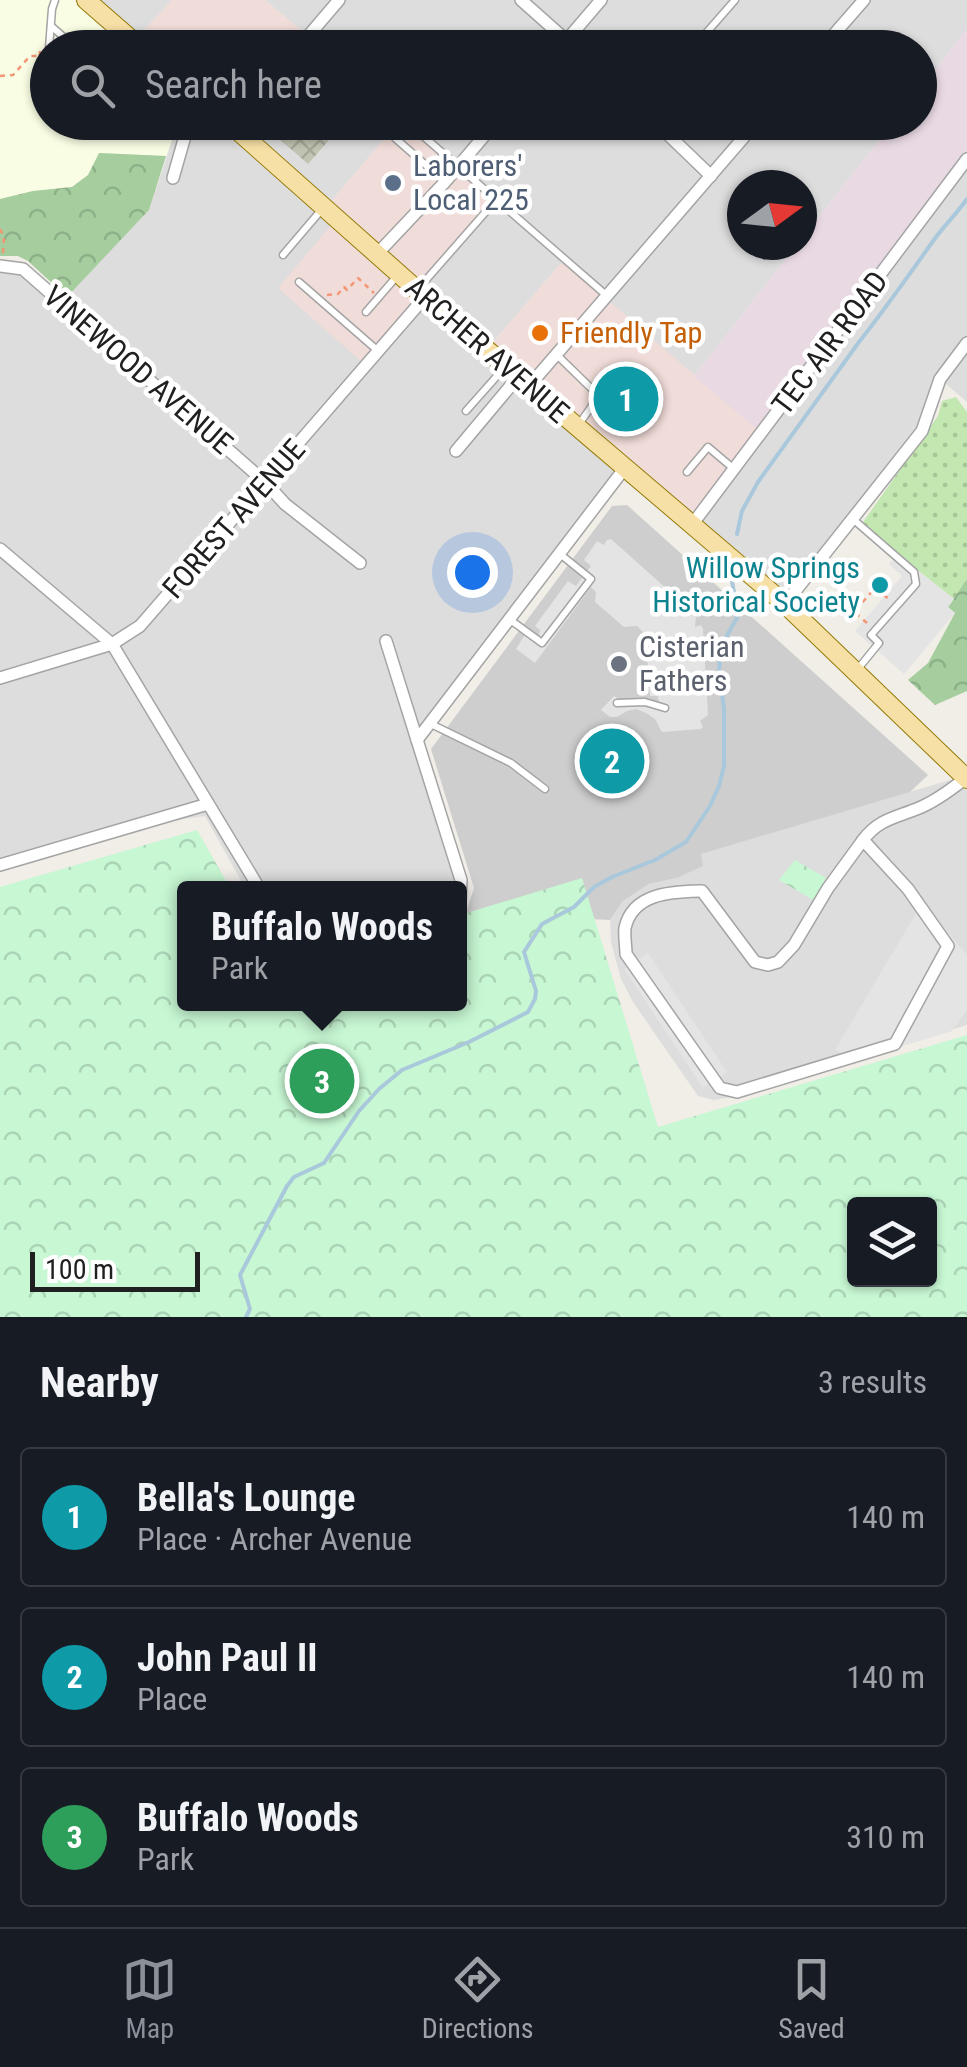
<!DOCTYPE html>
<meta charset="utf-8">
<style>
:root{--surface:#171b24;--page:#242831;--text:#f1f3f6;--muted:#9ea1a6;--line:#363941;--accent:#8c9099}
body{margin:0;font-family:"Roboto Condensed",sans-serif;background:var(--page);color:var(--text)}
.controls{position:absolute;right:30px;bottom:30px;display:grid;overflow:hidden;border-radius:10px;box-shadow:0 2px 8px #0004}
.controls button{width:90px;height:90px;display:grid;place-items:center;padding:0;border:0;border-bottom:2px solid var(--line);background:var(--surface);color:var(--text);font:50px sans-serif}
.compass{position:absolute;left:727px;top:170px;width:90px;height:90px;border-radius:50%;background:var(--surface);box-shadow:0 2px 8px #0004;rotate:75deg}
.scale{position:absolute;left:30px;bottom:25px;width:170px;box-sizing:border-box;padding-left:10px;border:5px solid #202020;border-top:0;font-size:28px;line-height:35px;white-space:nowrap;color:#202020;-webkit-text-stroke:8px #fff;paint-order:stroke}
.you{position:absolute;left:472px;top:572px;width:35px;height:35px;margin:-25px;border:8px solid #fff;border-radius:50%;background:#1a73e8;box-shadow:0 0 0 15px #1a73e833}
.badge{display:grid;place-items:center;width:65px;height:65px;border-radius:50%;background:var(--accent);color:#fff;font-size:32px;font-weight:700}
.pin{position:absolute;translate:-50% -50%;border:5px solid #fff;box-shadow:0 2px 10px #0006}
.popup{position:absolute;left:177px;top:881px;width:290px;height:130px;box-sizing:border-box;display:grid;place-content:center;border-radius:10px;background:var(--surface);filter:drop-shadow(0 2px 8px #0005);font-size:32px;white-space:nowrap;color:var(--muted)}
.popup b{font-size:38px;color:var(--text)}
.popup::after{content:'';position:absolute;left:50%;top:100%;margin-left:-20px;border:20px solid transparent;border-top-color:var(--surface)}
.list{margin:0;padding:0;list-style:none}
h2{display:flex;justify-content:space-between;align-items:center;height:130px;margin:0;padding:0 40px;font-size:42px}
h2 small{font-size:32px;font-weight:400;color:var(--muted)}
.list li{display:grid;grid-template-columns:65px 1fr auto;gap:30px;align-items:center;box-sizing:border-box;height:140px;margin:0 20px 20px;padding:0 20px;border:2px solid var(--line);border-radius:10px}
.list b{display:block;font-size:38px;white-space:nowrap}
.list p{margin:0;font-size:32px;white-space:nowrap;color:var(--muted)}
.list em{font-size:32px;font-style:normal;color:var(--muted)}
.icon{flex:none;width:55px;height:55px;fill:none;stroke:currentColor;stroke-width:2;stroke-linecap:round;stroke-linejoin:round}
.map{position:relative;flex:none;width:967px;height:1317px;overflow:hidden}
.search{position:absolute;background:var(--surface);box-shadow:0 2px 8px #0004;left:30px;right:30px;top:30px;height:110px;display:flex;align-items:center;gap:25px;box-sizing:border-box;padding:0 35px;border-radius:55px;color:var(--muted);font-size:38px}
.sheet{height:610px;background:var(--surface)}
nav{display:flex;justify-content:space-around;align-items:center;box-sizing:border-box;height:140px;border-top:2px solid var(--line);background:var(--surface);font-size:28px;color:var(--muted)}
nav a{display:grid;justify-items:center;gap:5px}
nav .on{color:var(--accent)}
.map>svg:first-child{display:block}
</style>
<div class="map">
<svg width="967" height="1317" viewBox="0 0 967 1317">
<defs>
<pattern id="construction-cross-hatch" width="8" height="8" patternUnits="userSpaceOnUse" patternTransform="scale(2.5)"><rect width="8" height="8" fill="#c2c4b3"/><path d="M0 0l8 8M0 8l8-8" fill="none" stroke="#a6a89a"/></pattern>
<pattern id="grass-dots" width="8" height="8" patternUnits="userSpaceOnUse" patternTransform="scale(2.5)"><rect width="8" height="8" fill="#c3e7b0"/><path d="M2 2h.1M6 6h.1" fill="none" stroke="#a7c697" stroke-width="1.8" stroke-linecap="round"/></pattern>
<pattern id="forest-crowns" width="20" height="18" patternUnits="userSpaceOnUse" patternTransform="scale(2.5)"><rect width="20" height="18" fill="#a5cd9e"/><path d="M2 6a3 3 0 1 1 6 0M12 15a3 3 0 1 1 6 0" fill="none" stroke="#8eb088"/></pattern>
<pattern id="park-crowns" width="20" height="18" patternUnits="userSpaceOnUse" patternTransform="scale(2.5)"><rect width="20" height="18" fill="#c7f7d3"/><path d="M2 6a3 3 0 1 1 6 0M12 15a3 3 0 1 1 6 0" fill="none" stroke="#abd3b5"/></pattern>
</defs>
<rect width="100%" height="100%" fill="#f0eee7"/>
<g fill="#dedddd">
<path d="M92 0H172L136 39Z"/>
<path d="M265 0H967V29L920 89V48L293 47 304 33Z"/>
<path d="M178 123H221L420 299 619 470 413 740 467 907 460 910V888H245L205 816 163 822 0 872V270L23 273 59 305 149 210Z"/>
<path d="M232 123H398L327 206Z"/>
<path d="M405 123H893L802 238V185H742V245H797L694 376 563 261 488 348 422 291 496 204Z"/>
<path d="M967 150V402L938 377 919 430 785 603 693 523Z"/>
<path d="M960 777 967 786V1025L731 1097 714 1100 698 1096 633 1002 621 979 611 942 610 920 623 901 649 884 677 878 700 854Z"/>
</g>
<g fill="#f0dcd8">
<path d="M172 0H265L304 33 293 48 146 47 136 39Z"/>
<path d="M398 123H405L497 203 422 290 420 299 363 363 278 288 333 223 327 206Z"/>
<path d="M563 261 760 432 693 523 488 348Z"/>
</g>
<path fill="#e9d9e3" d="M967 29V150L760 432 694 376 797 245H802V238L893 123 920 122V89Z"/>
<path fill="#f9fde3" d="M0 0H73L128 47 48 48V122L178 123 166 156 100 153 88 175 72 187 33 191 0 199Z"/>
<path fill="#cecece" d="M627 505 928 775 910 792 701 854 703 866 677 878 649 884 623 901 610 920 466 913 474 888 431 749 612 506Z"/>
<path fill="url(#construction-cross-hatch)" d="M288 123V122L344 123 308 164 276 136Z"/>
<path fill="url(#grass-dots)" d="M956 397 967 412V579L954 599 861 525 938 416 942 401Z"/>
<g fill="url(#forest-crowns)">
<path d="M99 153 166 156 149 210 67 297 28 261 18 256H0V199L33 191 72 187 88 175Z"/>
<path d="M967 579V691L935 705 908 680 928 663 955 613 948 607Z"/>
</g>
<g fill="url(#park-crowns)" fill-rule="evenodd">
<path d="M197 830 230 888H185V1004H460V915L582 878 658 1127 967 1035V1317H0V887ZM854 1204H930V1280H854Z"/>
<path d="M795 860 826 878 815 901 779 880Z"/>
</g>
<g fill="#e4e4e4">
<path d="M611 539 696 615 695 627 701 625 703 629 708 715 700 721 703 727 701 729 662 732 655 719 646 713 636 709 627 711 617 717H610L601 710 614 696 628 704H659L658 696H650L647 652 655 644 637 626 624 627 595 602 596 592 591 587 535 663 516 649 528 630 536 637 539 635 540 630 535 626 568 581 576 586 591 566 584 560 597 541 604 545 607 540Z"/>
<path d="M897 554 954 599 948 607 955 613 904 674 855 631 902 576 889 564Z"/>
<path d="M928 909 967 955V1010L952 1031 856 1060 835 1050 918 910Z"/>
<path d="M648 953 727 1072 703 1088 624 969Z"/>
</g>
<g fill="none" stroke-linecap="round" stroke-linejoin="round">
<g stroke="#aac8db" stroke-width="4">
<path d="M737 534 742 511 758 482 859 342C886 308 911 272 936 237 946 224 957 213 967 199"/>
<path d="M246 1317 250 1309 240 1275 287 1186 294 1177 324 1163 359 1111 379 1089 402 1070 469 1042 528 1012 535 999 536 991 524 952 542 924 574 907 594 887 612 877 655 860 686 842 710 806 719 786 724 766V708L719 674 721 646 738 616 730 569"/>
</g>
<g stroke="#a4a4a4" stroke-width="9">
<g id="service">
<path d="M51 26 76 48"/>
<path d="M49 48 52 9 55 0"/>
<path d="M693 48 735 0"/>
<path d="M112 122 117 127 145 131 153 122"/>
<path d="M407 122 606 295"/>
<path d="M395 138 444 181"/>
<path d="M283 255 323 208"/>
<path d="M299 282 377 350"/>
<path d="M418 289 497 199"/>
<path d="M366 312 398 275"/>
<path d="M557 355 599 396 579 424"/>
<path d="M466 411 505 367"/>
<path d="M687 472 708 447 734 469"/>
<path d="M854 520 914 572 916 584 871 635 879 643 857 670"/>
<path d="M509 619 542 643 591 579 560 554"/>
<path d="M617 703 645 702 665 708"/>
<path d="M431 724 511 763 545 789"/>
</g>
</g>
<g stroke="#a4a4a4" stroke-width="14">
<g id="minor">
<path d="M521 0 575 48"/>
<path d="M298 48 339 0"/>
<path d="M560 48 601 0"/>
<path d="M822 48 864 0"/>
<path d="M655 122 711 176"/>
<path d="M173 178 189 122"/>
<path d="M377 254 445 182 496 122"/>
<path d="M0 266 23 269 266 483 285 504 360 563"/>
<path d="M529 386 757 122"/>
<path d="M456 451 518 377"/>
<path d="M691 526 967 159"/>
<path d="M0 549 112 644 259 888"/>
<path d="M785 604 922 431 940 379 967 343"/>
<path d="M386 641 461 880 460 900"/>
<path d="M0 678 112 644 140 626 425 297"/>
<path d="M417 740 624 469"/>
<path d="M863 840 908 889 948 946 895 1044 737 1092 720 1088 626 954C626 946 624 936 625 928 633 892 673 892 702 891L755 962 768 965 778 962 794 945 828 888Z"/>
<path d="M863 840C879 819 895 818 919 808 936 801 952 789 967 777"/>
<path d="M0 865 208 804"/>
</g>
</g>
<g stroke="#937b09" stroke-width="20">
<g id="primary">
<path d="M86 0 141 48"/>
<path d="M228 122 425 297 785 604 967 779"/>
</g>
</g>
<g stroke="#f29676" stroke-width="2.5" stroke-dasharray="5 5" stroke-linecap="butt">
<path d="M40 51 39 67 48 75"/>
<path d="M0 76 13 75 30 56H40"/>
<path d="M0 229 4 237 3 253"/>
<path d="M327 295 338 294 344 287 347 290 358 278 374 293"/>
<path d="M867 623 854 612 875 588 890 600"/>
</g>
<use href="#service" stroke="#fff" stroke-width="6"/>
<use href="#minor" stroke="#fff" stroke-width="11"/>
<use href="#primary" stroke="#f7e0a5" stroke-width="18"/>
</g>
<circle fill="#5c6f8a" stroke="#fff" stroke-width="4" cx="393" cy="183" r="10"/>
<circle fill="#e8710a" stroke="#fff" stroke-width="4" cx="540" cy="333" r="10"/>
<circle fill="#0f9aa8" stroke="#fff" stroke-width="4" cx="880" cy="585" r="10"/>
<circle fill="#6b7280" stroke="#fff" stroke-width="4" cx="619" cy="664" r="10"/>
<g text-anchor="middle" stroke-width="9" stroke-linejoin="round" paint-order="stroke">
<g font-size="30" fill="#4e5e75" stroke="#fff" text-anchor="start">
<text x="413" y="176">Laborers'<tspan x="413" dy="34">Local 225</tspan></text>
</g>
<g font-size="30" fill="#c56008" stroke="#fff" text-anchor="start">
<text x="560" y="343">Friendly Tap</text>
</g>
<g font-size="30" fill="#202020" stroke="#fff">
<text transform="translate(830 343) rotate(-53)" y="10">TEC AIR ROAD</text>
<text transform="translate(487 350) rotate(41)" y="10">ARCHER AVENUE</text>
<text transform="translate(138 370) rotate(41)" y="10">VINEWOOD AVENUE</text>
<text transform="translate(234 519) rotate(-49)" y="10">FOREST AVENUE</text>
</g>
<g font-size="30" fill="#0d838f" stroke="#fff" text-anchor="end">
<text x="860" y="578">Willow Springs<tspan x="860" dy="34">Historical Society</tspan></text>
</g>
<g font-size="30" fill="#5b616d" stroke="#fff" text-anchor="start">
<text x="639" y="657">Cisterian<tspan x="639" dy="34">Fathers</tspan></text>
</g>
</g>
</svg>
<div class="controls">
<button><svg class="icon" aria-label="layers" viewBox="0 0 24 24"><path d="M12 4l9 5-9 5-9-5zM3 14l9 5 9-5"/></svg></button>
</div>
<svg class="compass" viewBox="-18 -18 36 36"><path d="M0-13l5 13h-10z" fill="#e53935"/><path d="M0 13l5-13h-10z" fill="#9ea1a6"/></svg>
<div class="scale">100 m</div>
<div class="you"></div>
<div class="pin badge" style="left:626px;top:399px;background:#0f9aa8">1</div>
<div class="pin badge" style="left:612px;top:761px;background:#0f9aa8">2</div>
<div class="pin badge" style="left:322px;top:1081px;background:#2e9e5b">3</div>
<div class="popup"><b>Buffalo Woods</b>Park</div>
<div class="search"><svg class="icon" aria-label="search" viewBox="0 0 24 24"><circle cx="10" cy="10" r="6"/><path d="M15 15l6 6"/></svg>Search here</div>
</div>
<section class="sheet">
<h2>Nearby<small>3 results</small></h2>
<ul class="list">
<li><span class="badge" style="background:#0f9aa8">1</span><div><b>Bella's Lounge</b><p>Place · Archer Avenue</p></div><em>140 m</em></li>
<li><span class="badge" style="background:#0f9aa8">2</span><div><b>John Paul II</b><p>Place</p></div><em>140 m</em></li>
<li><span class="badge" style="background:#2e9e5b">3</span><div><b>Buffalo Woods</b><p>Park</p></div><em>310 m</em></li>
</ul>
</section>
<nav>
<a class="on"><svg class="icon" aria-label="map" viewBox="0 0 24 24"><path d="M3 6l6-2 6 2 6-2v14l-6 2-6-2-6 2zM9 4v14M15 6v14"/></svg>Map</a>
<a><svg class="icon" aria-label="directions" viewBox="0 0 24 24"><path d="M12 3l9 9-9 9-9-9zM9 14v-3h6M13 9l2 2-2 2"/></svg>Directions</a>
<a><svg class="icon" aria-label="saved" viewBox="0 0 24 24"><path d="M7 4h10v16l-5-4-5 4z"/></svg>Saved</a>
</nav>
